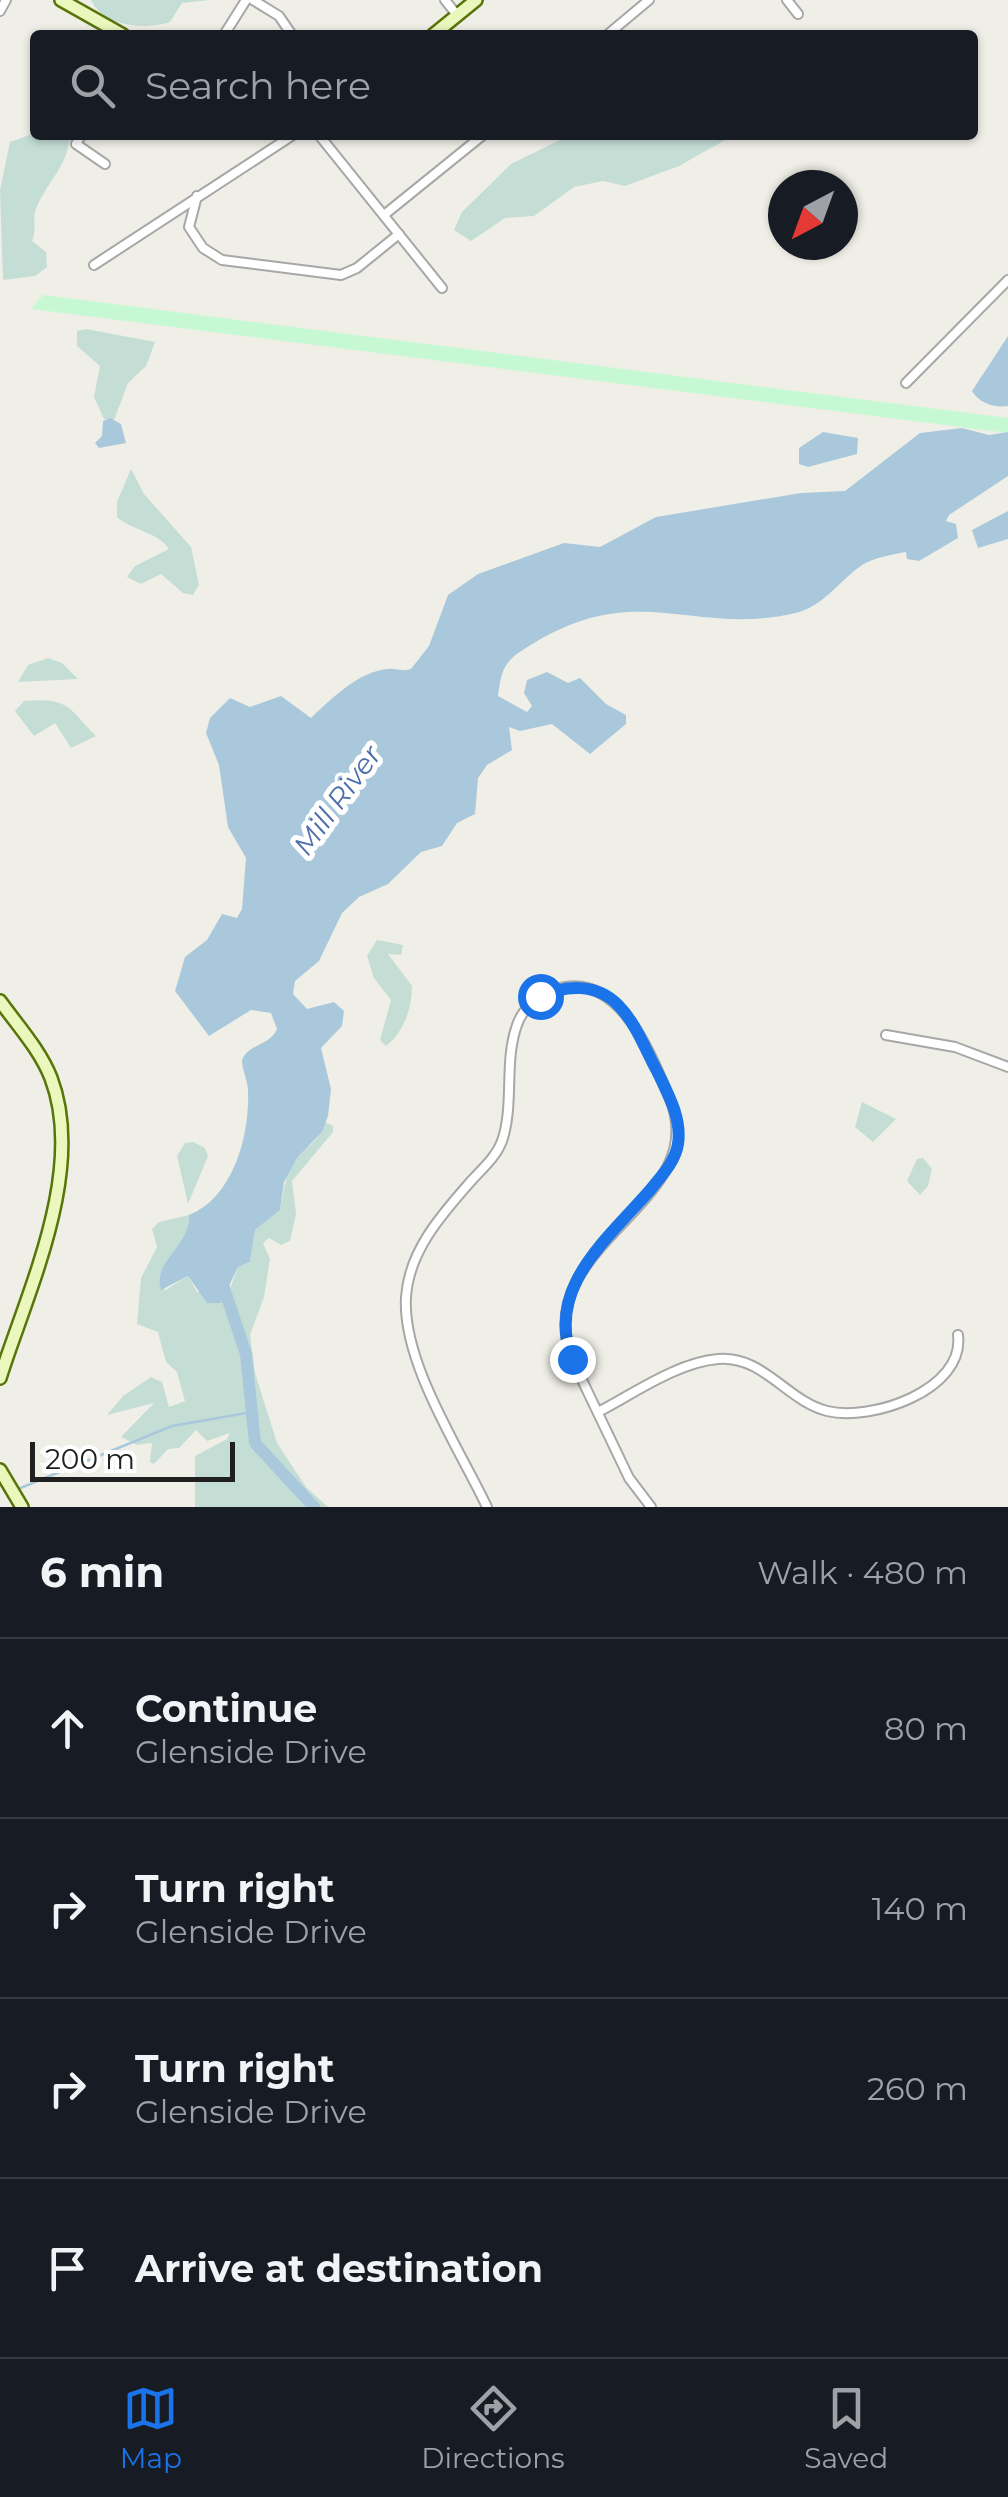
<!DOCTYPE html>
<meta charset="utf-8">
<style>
:root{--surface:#171b24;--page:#20242c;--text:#f1f3f6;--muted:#9ea1a6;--line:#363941;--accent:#1a73e8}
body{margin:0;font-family:Montserrat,sans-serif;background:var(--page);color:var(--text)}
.compass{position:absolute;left:768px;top:170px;width:90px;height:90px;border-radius:50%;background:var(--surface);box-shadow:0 2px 8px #0004;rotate:221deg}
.scale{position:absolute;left:30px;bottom:25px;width:205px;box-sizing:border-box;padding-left:10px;border:5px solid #202020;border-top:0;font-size:28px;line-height:35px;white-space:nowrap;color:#202020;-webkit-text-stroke:8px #fff;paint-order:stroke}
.stop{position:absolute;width:30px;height:30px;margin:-22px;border:8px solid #1a73e8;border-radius:50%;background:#fff}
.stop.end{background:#1a73e8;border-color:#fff;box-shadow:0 2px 10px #0008}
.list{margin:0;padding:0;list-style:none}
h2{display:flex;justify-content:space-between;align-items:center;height:130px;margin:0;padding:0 40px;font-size:42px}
h2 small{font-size:32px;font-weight:400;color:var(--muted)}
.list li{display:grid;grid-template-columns:65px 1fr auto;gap:30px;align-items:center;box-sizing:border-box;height:180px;padding:0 40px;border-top:2px solid var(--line)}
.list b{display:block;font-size:38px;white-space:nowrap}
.list p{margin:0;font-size:32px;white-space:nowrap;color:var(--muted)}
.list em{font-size:32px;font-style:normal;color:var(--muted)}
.icon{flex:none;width:55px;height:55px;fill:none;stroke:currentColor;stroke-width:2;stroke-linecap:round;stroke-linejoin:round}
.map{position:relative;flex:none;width:1008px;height:1507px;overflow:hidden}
.search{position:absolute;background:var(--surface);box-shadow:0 2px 8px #0004;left:30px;right:30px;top:30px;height:110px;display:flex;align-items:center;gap:25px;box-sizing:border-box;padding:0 35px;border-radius:10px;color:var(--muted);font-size:38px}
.sheet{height:850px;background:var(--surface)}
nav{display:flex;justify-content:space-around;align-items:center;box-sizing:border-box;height:140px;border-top:2px solid var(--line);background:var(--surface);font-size:28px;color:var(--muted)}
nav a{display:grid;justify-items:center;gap:5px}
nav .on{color:var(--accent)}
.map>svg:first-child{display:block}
</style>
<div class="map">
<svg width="1008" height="1507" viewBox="0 0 1008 1507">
<rect width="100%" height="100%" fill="#f0efe7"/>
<g fill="#c4ded6">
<path d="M91 0H210L182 3 170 22C146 30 103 27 91 0Z"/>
<path d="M35 133 70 136C67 168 48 180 36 209 32 220 37 230 32 241L46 252 47 267 35 276 3 280 0 190 10 142Z"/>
<path d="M570 135H734L679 166 625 186 603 181 574 187 534 216 505 218 471 241 454 230 462 212 511 164Z"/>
<path d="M86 329 155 342 146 366 128 383 114 420 104 419 94 397 100 366 77 346V331Z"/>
<path d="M131 469 144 494 191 547 199 585 193 595 183 593 161 574 141 584 127 577 135 566 169 549C158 532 133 531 117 517V502Z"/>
<path d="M48 658 62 663 78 679 18 682 28 665Z"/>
<path d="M24 701C70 697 68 708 96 736L71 748 55 723 34 736 15 711Z"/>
<path d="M377 940 403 945 401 955 388 954 412 986C412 1008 404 1032 386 1046L380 1040 391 1000 374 978 367 956Z"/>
<path d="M862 1102 896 1119 873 1142 855 1127Z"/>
<path d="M325 1122 333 1126V1132L292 1181 296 1214 290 1241 281 1245 269 1238 263 1243 270 1259 264 1297 250 1335 255 1373 277 1443 306 1487 328 1507H195V1456L227 1439 230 1433 207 1441 196 1430 179 1448 168 1449 154 1464 150 1462 152 1443 137 1445 121 1437 154 1403 107 1415 123 1396 151 1377 162 1382 169 1407 185 1401 177 1372 166 1362 158 1332 137 1324 141 1278 157 1247 152 1229 159 1222 189 1215C190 1240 172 1266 164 1291L188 1276 197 1292 230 1289 238 1267 250 1262 255 1230 280 1210C284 1192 284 1176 295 1161 305 1147 320 1142 325 1122Z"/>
<path d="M193 1142 205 1148 208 1156 188 1204 177 1156 185 1143Z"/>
<path d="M923 1158 932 1169 928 1186 920 1195 907 1181 917 1159Z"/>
</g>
<path fill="#c6f8d3" d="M43 295 1008 418V433L31 309Z"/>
<g fill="#a9c8dc">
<path d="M1008 336V406C994 408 979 403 972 391Z"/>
<path d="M110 418 121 424 126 443 99 448 95 443 102 436 103 421Z"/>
<path d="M962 428 989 435 1008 432V476L949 515 946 521 956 524 958 538 919 561 907 559 906 552C894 554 873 558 862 565 840 580 823 607 795 613 696 637 639 579 534 643 506 660 502 664 498 696L527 712 532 706 524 693 527 680 547 672 568 683 580 678 606 704 626 715V724L590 754 552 724 520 731 509 727 512 750 487 765 478 778 475 814 457 823 442 846 421 852 388 884 359 897 342 913 319 961 295 981 293 994 307 1009 334 1002 344 1011 342 1026 321 1048 331 1089 328 1116 322 1132 297 1158 284 1182 280 1210 255 1230 250 1262 238 1267 221 1303H207L188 1276 161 1290C152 1261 191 1246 189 1215 233 1198 250 1135 248 1091 248 1080 242 1071 242 1060 249 1043 270 1046 277 1029L271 1013 251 1010 209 1036 175 991 185 957 207 940 222 914 237 918 242 909 246 858 228 827 219 765 206 733 210 718 230 698 250 707 281 696 311 718C331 699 358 672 387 669 397 668 401 672 411 669L429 646 448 595 478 574 564 543 600 547 656 517 801 493 845 491 920 433Z"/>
<path d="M823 432 858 438 857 454 808 467 799 464V448Z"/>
<path d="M1008 511V539L978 548 972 530Z"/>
</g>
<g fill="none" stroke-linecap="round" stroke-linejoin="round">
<path stroke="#a9c8dc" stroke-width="2.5" d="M18 1489 172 1426 252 1412"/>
<path stroke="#a9c8dc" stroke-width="12" d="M222 1282 246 1354 255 1443 314 1507"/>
<g stroke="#a7a7a7" stroke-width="12">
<g id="street">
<path d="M253 0 279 16 292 35"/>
<path d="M445 0 457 15"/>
<path d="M787 0 798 14"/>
<path d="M0 11 6 0"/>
<path d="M224 35 246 0"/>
<path d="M607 35 649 0"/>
<path d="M81 135 76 144 105 164"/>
<path d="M319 135 442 288"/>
<path d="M197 196 189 227 203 248 222 260 341 275 357 268 399 234"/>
<path d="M384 215 483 135"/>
<path d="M94 265 293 135"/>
<path d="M906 383 1008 280"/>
<path d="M886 1035 955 1047 1008 1067"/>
<path d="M598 1412C633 1394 678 1362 718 1359 763 1355 787 1401 827 1411 871 1422 965 1390 958 1335"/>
<path d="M487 1507C459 1448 402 1362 406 1297 409 1250 443 1213 472 1180 484 1167 498 1155 503 1138 514 1102 504 1061 517 1025 523 1008 537 996 554 990 618 968 650 1052 669 1097 716 1204 528 1242 572 1359L629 1478 651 1507"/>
</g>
</g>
<g stroke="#577509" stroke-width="16">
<g id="secondary">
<path d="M61 0 123 35"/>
<path d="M433 35 476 0"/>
<path d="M0 1001C18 1026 40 1050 51 1078 86 1170 28 1290 0 1378"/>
<path d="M0 1470 22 1507"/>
</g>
</g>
<use href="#street" stroke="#fff" stroke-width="8"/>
<use href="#secondary" stroke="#ebf7bd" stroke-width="11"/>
</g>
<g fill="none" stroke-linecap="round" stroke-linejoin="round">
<path stroke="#1a73e8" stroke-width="12" d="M540 996C566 985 597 983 618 1005 636 1023 645 1049 657 1071 668 1094 682 1118 678 1144 675 1162 662 1175 651 1189 608 1239 545 1287 572 1359"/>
</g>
<g text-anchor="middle" stroke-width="10" stroke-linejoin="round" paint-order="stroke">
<g font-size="28" font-style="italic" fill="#4f6ead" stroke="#fff">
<text transform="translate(337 800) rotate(-54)" y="10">Mill River</text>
</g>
</g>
</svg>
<svg class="compass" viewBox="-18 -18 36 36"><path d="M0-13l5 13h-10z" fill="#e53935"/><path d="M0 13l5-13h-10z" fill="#9ea1a6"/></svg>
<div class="scale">200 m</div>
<div class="stop" style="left:540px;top:996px"></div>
<div class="stop end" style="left:572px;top:1359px"></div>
<div class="search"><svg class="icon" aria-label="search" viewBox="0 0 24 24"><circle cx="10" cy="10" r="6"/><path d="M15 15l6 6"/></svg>Search here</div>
</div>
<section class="sheet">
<h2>6 min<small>Walk · 480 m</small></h2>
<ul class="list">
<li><svg class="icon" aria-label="ahead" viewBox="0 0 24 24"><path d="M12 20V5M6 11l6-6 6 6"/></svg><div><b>Continue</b><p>Glenside Drive</p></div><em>80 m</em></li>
<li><svg class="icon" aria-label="right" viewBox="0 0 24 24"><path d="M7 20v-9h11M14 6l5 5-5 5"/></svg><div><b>Turn right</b><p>Glenside Drive</p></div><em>140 m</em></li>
<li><svg class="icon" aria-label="right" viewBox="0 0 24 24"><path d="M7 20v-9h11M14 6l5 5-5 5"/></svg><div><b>Turn right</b><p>Glenside Drive</p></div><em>260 m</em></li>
<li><svg class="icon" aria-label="arrive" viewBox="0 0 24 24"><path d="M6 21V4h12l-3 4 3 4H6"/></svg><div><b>Arrive at destination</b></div></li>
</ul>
</section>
<nav>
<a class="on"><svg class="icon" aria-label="map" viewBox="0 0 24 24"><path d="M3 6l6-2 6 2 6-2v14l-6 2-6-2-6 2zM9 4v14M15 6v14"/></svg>Map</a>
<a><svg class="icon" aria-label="directions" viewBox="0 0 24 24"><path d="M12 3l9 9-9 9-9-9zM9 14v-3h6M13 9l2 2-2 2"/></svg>Directions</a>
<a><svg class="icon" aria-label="saved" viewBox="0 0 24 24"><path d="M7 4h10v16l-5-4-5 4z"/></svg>Saved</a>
</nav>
